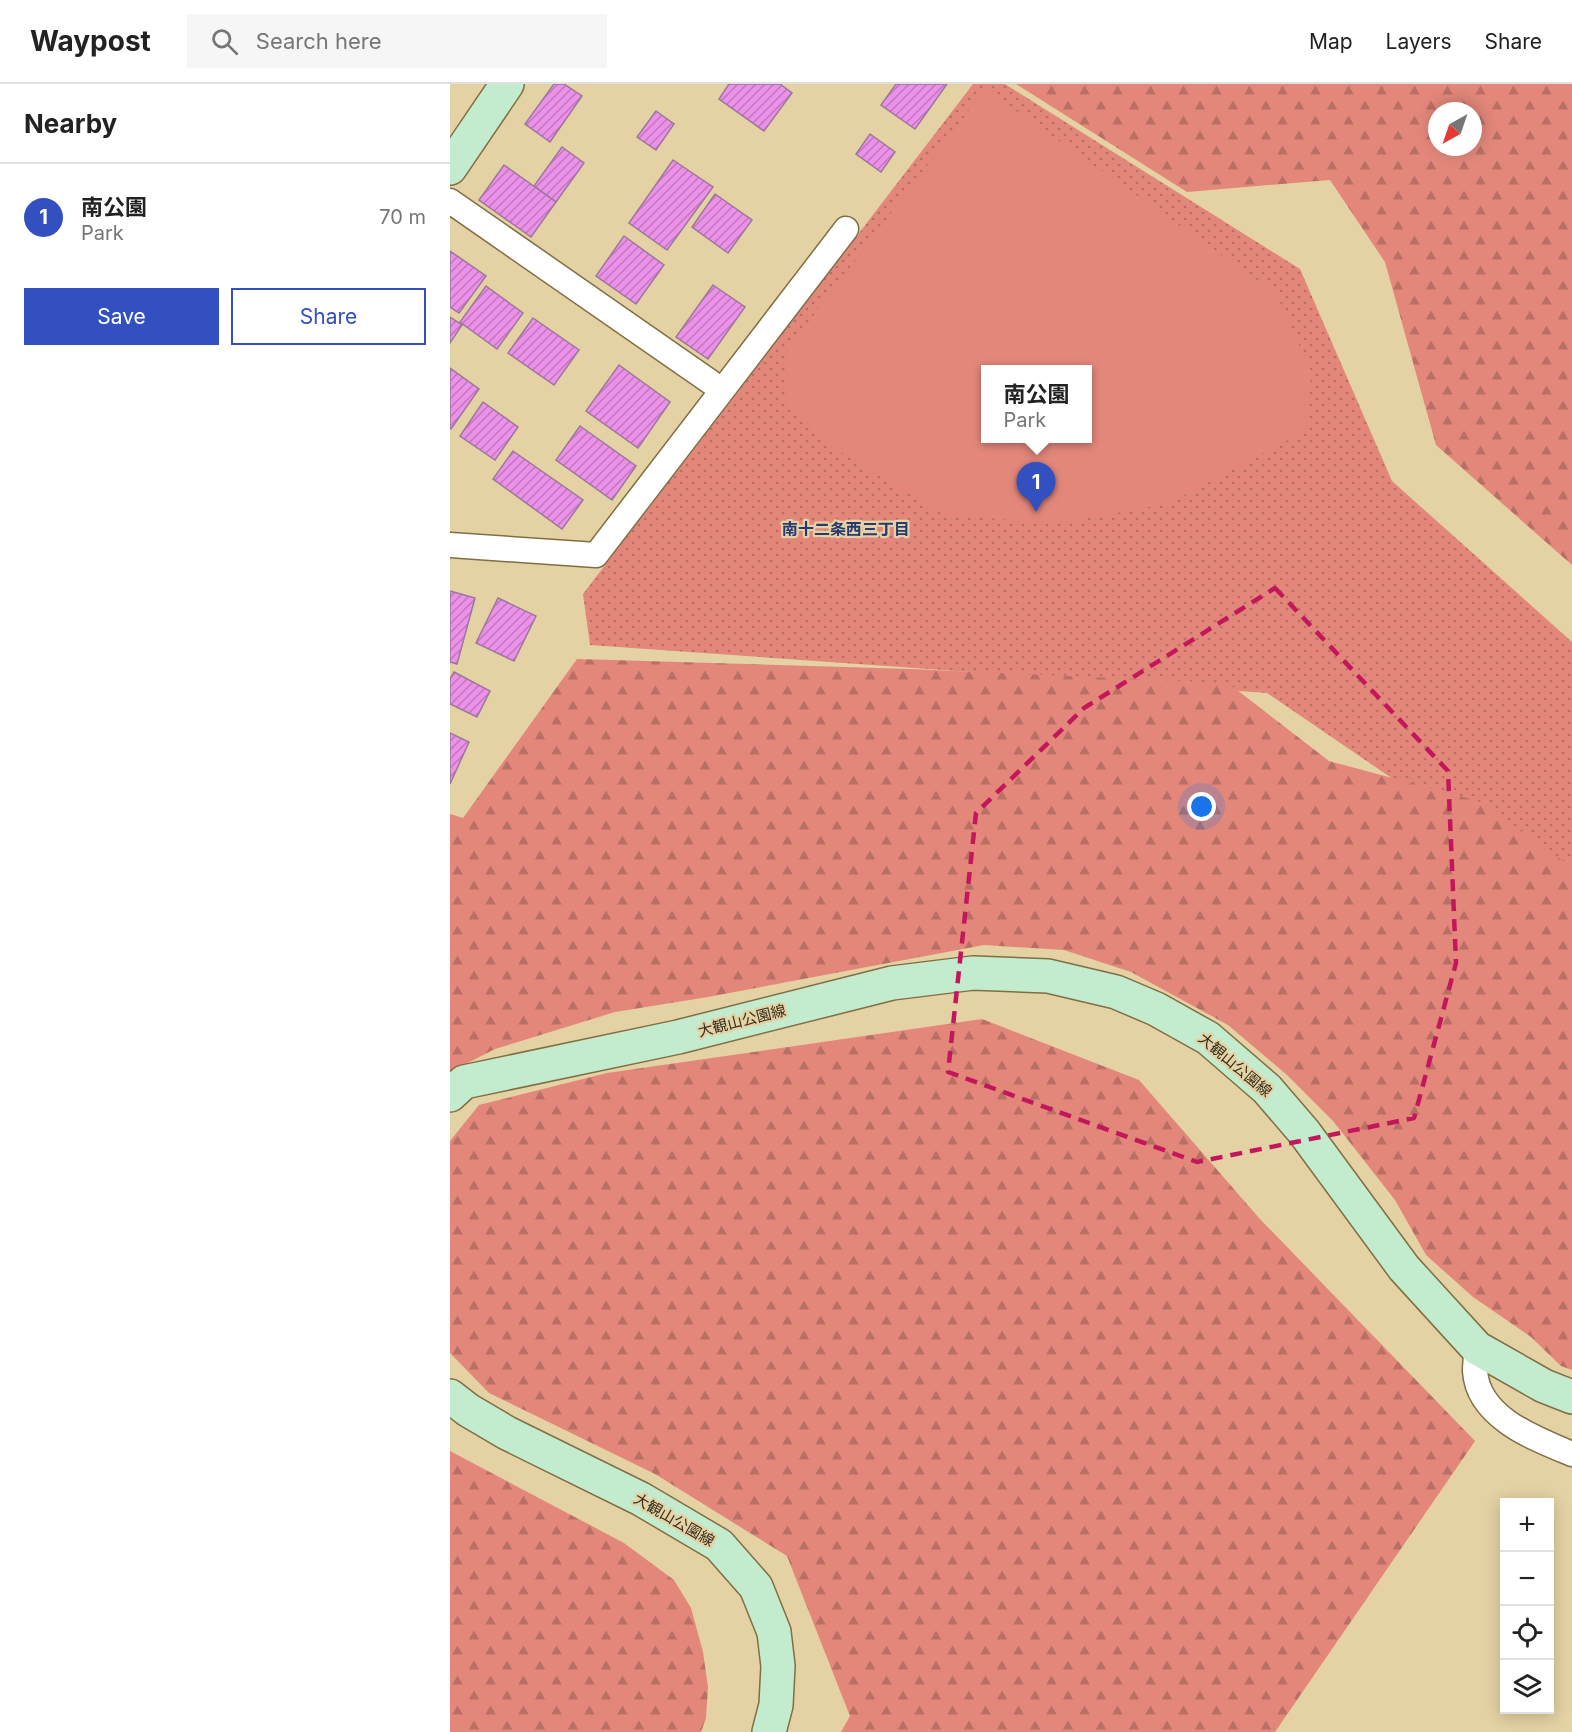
<!DOCTYPE html>
<meta charset="utf-8">
<style>
:root{--surface:#fff;--page:#f6f6f6;--text:#222;--muted:#767676;--line:#e0e0e0;--accent:#3350c1}
body{margin:0;font-family:Inter,"Noto Sans JP",sans-serif;background:var(--page);color:var(--text)}
.controls{position:absolute;right:18px;bottom:18px;display:grid;overflow:hidden;border-radius:0px;box-shadow:0 3px 15px #0003}
.controls button{width:54px;height:54px;display:grid;place-items:center;padding:0;border:0;border-bottom:2px solid var(--line);background:var(--surface);color:var(--text);font:30px sans-serif}
.compass{position:absolute;left:978px;top:18px;width:54px;height:54px;border-radius:50%;background:var(--surface);box-shadow:0 3px 15px #0003;rotate:220deg}
.you{position:absolute;left:752px;top:723px;width:21px;height:21px;margin:-15px;border:4px solid #fff;border-radius:50%;background:#1a73e8;box-shadow:0 0 0 9px #1a73e833}
.badge{display:grid;place-items:center;width:39px;height:39px;border-radius:50%;background:var(--accent);color:#fff;font-size:20px;font-weight:700}
.pin{position:absolute;translate:-50% -50px;filter:drop-shadow(0 2px 3px #0008)}
.pin::after{content:'';position:absolute;top:32px;width:21px;height:18px;background:inherit;clip-path:polygon(0 0,100% 0,50% 100%)}
.popup{position:absolute;left:531px;top:281px;width:111px;height:78px;box-sizing:border-box;display:grid;place-content:center;border-radius:0px;background:var(--surface);filter:drop-shadow(0 2px 4px #0005);font-size:20px;white-space:nowrap;color:var(--muted)}
.popup b{font-size:22px;color:var(--text)}
.popup::after{content:'';position:absolute;left:50%;top:100%;margin-left:-12px;border:12px solid transparent;border-top-color:var(--surface)}
.list{margin:0;padding:0;list-style:none}
h2{display:flex;justify-content:space-between;align-items:center;height:78px;margin:0;padding:0 24px;font-size:26px}
h2 small{font-size:20px;font-weight:400;color:var(--muted)}
.list li{display:grid;grid-template-columns:39px 1fr auto;gap:18px;align-items:center;box-sizing:border-box;height:108px;padding:0 24px;border-top:2px solid var(--line)}
.list b{display:block;font-size:22px;white-space:nowrap}
.list p{margin:0;font-size:20px;white-space:nowrap;color:var(--muted)}
.list em{font-size:20px;font-style:normal;color:var(--muted)}
.actions{display:flex;gap:12px;padding:18px 24px}
.actions a{flex:1;padding:14px 0;border:2px solid var(--accent);border-radius:0px;text-align:center;font-size:21px;color:var(--accent)}
.actions .main{background:var(--accent);color:#fff}
.icon{flex:none;width:33px;height:33px;fill:none;stroke:currentColor;stroke-width:2;stroke-linecap:round;stroke-linejoin:round}
.map{position:relative;flex:none;width:1122px;height:1648px;overflow:hidden}
header{display:flex;align-items:center;gap:36px;box-sizing:border-box;height:84px;padding:0 30px;background:var(--surface);border-bottom:2px solid var(--line)}
header strong{font-size:28px}
nav{display:flex;gap:33px;margin-inline-start:auto;font-size:21px}
.search{width:420px;height:54px;background:var(--page);display:flex;align-items:center;gap:15px;box-sizing:border-box;padding:0 21px;border-radius:0px;color:var(--muted);font-size:22px}
main{display:flex}
aside{flex:1;background:var(--surface)}
.map>svg:first-child{display:block}
</style>
<header>
<strong>Waypost</strong>
<div class="search"><svg class="icon" aria-label="search" viewBox="0 0 24 24"><circle cx="10" cy="10" r="6"/><path d="M15 15l6 6"/></svg>Search here</div>
<nav><a>Map</a><a>Layers</a><a>Share</a></nav>
</header>
<main>
<aside>
<h2>Nearby<small></small></h2>
<ul class="list">
<li><span class="badge">1</span><div><b>南公園</b><p>Park</p></div><em>70 m</em></li>
</ul>
<div class="actions"><a class="main">Save</a><a>Share</a></div>
</aside>
<div class="map">
<svg width="1122" height="1648" viewBox="0 0 1122 1648">
<defs>
<pattern id="green-dots" width="8" height="8" patternUnits="userSpaceOnUse" patternTransform="scale(1.5)"><rect width="8" height="8" fill="#e3877b"/><path d="M2 2h.1M6 6h.1" fill="none" stroke="#b96f64" stroke-width="1.8" stroke-linecap="round"/></pattern>
<pattern id="forest-firs" width="22" height="20" patternUnits="userSpaceOnUse" patternTransform="scale(1.5)"><rect width="22" height="20" fill="#e3877b"/><path d="M5 1l3.5 6h-7zM16 11l3.5 6h-7z" fill="#b96f64"/></pattern>
<pattern id="building-hatch" width="6" height="6" patternUnits="userSpaceOnUse" patternTransform="scale(1.5)"><rect width="6" height="6" fill="#ec91e9"/><path d="M-1 1l2-2M0 6l6-6M5 7l2-2" fill="none" stroke="#c077bc"/></pattern>
</defs>
<rect width="100%" height="100%" fill="#e4d1a4"/>
<path fill="url(#green-dots)" fill-rule="evenodd" d="M523 0H555L850 185 942 397 1122 558V809L1097 800 817 609 140 561 133 510ZM535 286H637V354H535Z"/>
<g fill="url(#forest-firs)" fill-rule="evenodd">
<path d="M566 0H1122V481L986 361 935 178 880 96 737 108ZM987 27H1023V63H987Z"/>
<path d="M127 575 461 585 778 599 879 677 1028 717 1122 783V1286L1111 1282 1081 1253 1023 1213 976 1171 945 1116 883 1037 837 991 778 941 681 888 614 866 534 861 258 913 165 928 45 965 0 988V730L13 734Z"/>
<path d="M532 935 689 996 809 1134 1025 1357 825 1648H391L400 1632 337 1472 205 1390 39 1309 0 1269V1057L29 1021 157 989Z"/>
<path d="M0 1367 174 1459 224 1496 241 1524 253 1568 258 1603 256 1634 251 1648H0Z"/>
</g>
<path fill="#e3877b" fill-rule="evenodd" d="M535 5 826 209 861 288 857 346 720 419 607 440 492 430 396 372 337 324 338 265ZM535 286H637V354H535Z"/>
<g fill="url(#building-hatch)" stroke="#9b7899" stroke-width="1.5">
<path d="M104 0H114L132 12 100 58 75 40Z"/>
<path d="M279 0H330L342 9 314 47 269 15Z"/>
<path d="M446 0H497L465 45 431 21Z"/>
<path d="M206 27 224 40 206 66 187 53Z"/>
<path d="M420 50 445 68 431 88 406 70Z"/>
<path d="M112 63 134 79 106 118 84 102Z"/>
<path d="M223 76 263 103 217 166 179 139Z"/>
<path d="M54 81 106 118 81 153 29 116Z"/>
<path d="M265 110 302 136 278 169 242 143Z"/>
<path d="M174 152 214 181 186 220 146 192Z"/>
<path d="M0 167 36 192 9 229 0 223Z"/>
<path d="M263 201 295 223 258 275 226 253Z"/>
<path d="M36 202 73 229 47 265 10 238Z"/>
<path d="M0 233 12 241 0 259Z"/>
<path d="M83 234 129 266 104 301 58 269Z"/>
<path d="M169 281 220 318 188 364 136 327Z"/>
<path d="M0 284 29 305 1 345H0Z"/>
<path d="M33 318 68 343 45 376 10 352Z"/>
<path d="M130 342 186 382 162 416 106 376Z"/>
<path d="M63 367 133 416 112 445 43 395Z"/>
<path d="M0 507 25 514 7 580 0 578Z"/>
<path d="M48 514 86 532 64 577 26 559Z"/>
<path d="M4 588 40 607 27 633 0 620V595Z"/>
<path d="M0 649 19 658 0 700Z"/>
</g>
<g fill="none" stroke-linecap="round" stroke-linejoin="round">
<g stroke="#806e44" stroke-width="27">
<g id="street">
<path d="M0 117 272 306"/>
<path d="M0 461 146 471 396 145"/>
<path d="M1027 1264C1026 1272 1025 1280 1025 1287 1028 1334 1086 1355 1122 1370"/>
</g>
</g>
<g stroke="#806e44" stroke-width="36">
<g id="secondary">
<path d="M0 84 57 0"/>
<path d="M0 1011 14 998 228 953 442 899 523 889 598 892 666 908 706 925 758 954 817 1005 854 1048 954 1184 1027 1264 1094 1302 1122 1313"/>
<path d="M0 1312 18 1326 57 1349 191 1415 269 1461 306 1503 324 1548 328 1582 326 1621 319 1648"/>
</g>
</g>
<use href="#street" stroke="#fff" stroke-width="24"/>
<use href="#secondary" stroke="#c3ebcd" stroke-width="33"/>
</g>
<path fill="none" stroke="#c2185b" stroke-width="4.5" stroke-dasharray="12 8" stroke-linejoin="round" d="M825 504 998 687 1006 879 964 1034 747 1078 498 988 526 729 634 624Z"/>
<g text-anchor="middle" stroke-width="4.5" stroke-linejoin="round" paint-order="stroke">
<g font-size="15" fill="#352e1c" stroke="#e4d1a4">
<text transform="translate(292 937) rotate(-14)" y="5">大観山公園線</text>
<text transform="translate(785 981) rotate(40)" y="5">大観山公園線</text>
<text transform="translate(224 1436) rotate(30)" y="5">大観山公園線</text>
</g>
<g font-size="16" font-weight="bold" fill="#273972" stroke="#e4d1a4">
<text x="396" y="451">南十二条西三丁目</text>
</g>
</g>
</svg>
<div class="controls">
<button>+</button>
<button>−</button>
<button><svg class="icon" aria-label="locate" viewBox="0 0 24 24"><circle cx="12" cy="12" r="6"/><path d="M12 2v4M12 18v4M2 12h4M18 12h4"/></svg></button>
<button><svg class="icon" aria-label="layers" viewBox="0 0 24 24"><path d="M12 4l9 5-9 5-9-5zM3 14l9 5 9-5"/></svg></button>
</div>
<svg class="compass" viewBox="-18 -18 36 36"><path d="M0-13l5 13h-10z" fill="#e53935"/><path d="M0 13l5-13h-10z" fill="#767676"/></svg>
<div class="you"></div>
<div class="pin badge" style="left:586px;top:428px">1</div>
<div class="popup"><b>南公園</b>Park</div>
</div>
</main>
